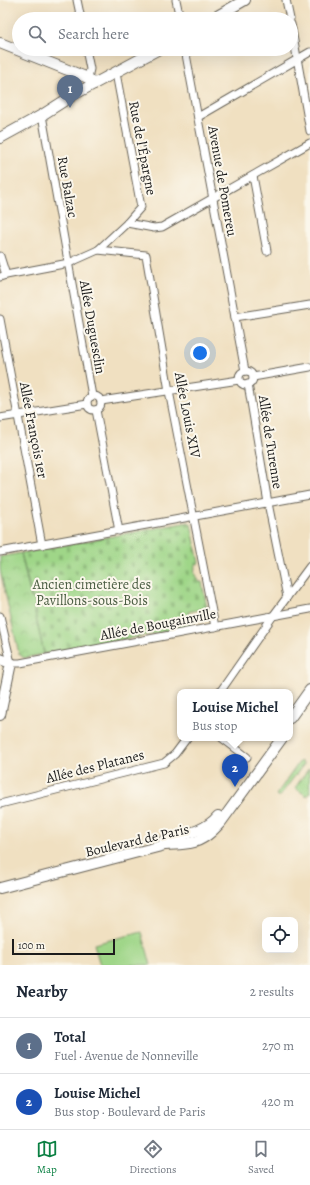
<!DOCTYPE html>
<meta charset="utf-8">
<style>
:root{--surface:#fff;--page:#f6f6f7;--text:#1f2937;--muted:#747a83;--line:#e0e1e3;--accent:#0b8043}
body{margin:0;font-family:Alegreya,serif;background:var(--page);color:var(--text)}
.controls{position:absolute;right:12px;bottom:12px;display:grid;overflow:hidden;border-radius:8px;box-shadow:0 4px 16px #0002}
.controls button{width:36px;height:36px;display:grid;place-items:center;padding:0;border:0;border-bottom:1px solid var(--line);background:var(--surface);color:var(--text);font:20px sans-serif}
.scale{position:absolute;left:12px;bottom:10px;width:103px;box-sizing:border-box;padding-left:4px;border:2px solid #1c1c1c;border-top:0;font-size:11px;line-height:14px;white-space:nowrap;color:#1c1c1c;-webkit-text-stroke:3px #fbf7ec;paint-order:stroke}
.you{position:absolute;left:200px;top:353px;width:14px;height:14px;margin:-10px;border:3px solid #fff;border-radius:50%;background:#1a73e8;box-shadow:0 0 0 6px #1a73e833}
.badge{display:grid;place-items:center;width:26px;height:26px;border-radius:50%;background:var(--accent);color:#fff;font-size:13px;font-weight:700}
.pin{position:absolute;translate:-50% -33px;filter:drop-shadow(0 1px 2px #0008)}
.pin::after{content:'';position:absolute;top:21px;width:14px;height:12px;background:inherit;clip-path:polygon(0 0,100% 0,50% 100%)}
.popup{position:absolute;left:177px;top:689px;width:116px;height:52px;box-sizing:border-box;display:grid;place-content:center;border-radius:8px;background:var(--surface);filter:drop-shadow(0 1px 3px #0005);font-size:13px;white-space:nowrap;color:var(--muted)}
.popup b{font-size:15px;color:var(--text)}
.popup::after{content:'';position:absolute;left:50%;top:100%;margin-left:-8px;border:8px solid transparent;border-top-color:var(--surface)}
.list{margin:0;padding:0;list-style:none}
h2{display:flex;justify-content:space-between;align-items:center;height:52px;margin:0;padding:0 16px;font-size:17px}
h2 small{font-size:13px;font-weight:400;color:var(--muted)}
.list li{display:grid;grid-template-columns:26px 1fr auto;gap:12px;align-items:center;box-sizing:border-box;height:56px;padding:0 16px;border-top:1px solid var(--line)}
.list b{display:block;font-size:15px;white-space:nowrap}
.list p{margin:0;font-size:13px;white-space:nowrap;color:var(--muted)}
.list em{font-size:13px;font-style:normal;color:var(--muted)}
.icon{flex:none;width:22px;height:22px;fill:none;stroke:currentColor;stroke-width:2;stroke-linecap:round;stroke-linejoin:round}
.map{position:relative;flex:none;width:310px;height:965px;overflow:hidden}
.search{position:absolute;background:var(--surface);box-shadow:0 4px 16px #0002;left:12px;right:12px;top:12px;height:44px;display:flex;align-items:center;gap:10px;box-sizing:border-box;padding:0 14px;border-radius:22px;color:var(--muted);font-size:15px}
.sheet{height:164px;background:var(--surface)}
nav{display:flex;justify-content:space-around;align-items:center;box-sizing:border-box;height:56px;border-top:1px solid var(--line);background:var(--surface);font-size:11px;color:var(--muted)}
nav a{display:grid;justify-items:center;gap:2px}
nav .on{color:var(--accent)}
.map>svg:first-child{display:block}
</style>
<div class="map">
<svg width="310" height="965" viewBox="0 0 310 965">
<defs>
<pattern id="cemetery-stones" width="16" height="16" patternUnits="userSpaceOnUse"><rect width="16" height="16" fill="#9fd688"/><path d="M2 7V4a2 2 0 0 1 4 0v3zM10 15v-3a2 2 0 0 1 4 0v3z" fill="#88b775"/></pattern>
<pattern id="park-crowns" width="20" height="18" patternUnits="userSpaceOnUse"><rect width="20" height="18" fill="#9fd688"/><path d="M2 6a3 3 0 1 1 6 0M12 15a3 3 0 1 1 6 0" fill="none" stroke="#88b775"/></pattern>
</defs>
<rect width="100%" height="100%" fill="#fbf7ec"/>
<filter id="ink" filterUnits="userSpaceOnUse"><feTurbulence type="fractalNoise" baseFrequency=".025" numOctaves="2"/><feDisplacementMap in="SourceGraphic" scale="8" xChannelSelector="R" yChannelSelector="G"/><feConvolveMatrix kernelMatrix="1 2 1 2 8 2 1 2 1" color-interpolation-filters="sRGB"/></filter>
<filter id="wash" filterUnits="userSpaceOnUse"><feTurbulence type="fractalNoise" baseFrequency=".012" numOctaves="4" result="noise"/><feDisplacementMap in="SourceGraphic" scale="16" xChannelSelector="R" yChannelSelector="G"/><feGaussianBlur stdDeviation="0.9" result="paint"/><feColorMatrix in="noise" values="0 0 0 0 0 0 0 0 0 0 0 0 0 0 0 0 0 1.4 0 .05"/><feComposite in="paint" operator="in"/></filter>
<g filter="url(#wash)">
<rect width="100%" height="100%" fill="#f0e0c1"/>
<path fill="url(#cemetery-stones)" stroke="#5e7952" d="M189 522 191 524 199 563 195 565C195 569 194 571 195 575 196 578 198 578 198 581L200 582H202L207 608 188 612 191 627 44 654 34 609 36 606 34 599 32 598 21 553Z"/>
<path fill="url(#park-crowns)" stroke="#5e7952" d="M21 553 31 598 34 599 36 606 34 609 44 654 24 658 19 654 0 570V557Z"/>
<g fill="#9fd688" stroke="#5e7952">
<path d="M300 761 304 764 279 797 276 795Z"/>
<path d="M309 768 310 792 307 796 295 788Z"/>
<path d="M142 932 151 965H100L94 944Z"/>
</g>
</g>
<g filter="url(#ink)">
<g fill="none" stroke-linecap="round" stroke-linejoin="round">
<g stroke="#666156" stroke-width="9">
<g id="street">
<path d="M77 0 81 19"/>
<path d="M176 0 180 19"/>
<path d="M286 0 290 19"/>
<path d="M291 24 310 131"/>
<path d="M86 49 90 69 88 78"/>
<path d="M185 49 245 371"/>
<path d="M42 115 92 396"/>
<path d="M198 117 310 52"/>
<path d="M253 176 267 251"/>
<path d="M127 223 154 228 162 227 310 143"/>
<path d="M98 250 146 255 169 391 215 627"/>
<path d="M0 256 6 275"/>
<path d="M0 277 6 275 69 263 98 250 127 223 141 207 116 73"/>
<path d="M235 317 310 305"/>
<path d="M0 319 42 545"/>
<circle cx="246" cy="378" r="7"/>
<path d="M253 377 310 367"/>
<path d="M248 384 268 503 287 597"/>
<circle cx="94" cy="403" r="7"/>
<path d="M101 401 239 380"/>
<path d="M96 410 119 531"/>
<path d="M0 418 87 404"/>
<path d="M0 552 310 495"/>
<path d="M0 616 11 663H20L310 609"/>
<path d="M220 692 273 616 310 566"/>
<path d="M222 738 247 757"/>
<path d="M0 804 164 763 175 754 187 738"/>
</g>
</g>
<g stroke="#666156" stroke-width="12">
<g id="secondary">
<path d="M212 19 245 0"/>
<path d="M0 43 88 78 94 84"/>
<path d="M0 138 42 115 75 94 159 49"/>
<path d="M0 659 11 663 0 715"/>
<path d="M290 718 310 690"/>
<path d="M164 840C183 835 205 832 218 816"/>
<path d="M0 888 165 845C173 844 182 845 190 843 203 841 213 831 221 822L282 738"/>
</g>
</g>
<use href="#street" stroke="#fff" stroke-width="7"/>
<use href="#secondary" stroke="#fff" stroke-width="10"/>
</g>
</g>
<g text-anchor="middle" stroke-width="4" stroke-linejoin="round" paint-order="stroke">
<g font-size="14" fill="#1c1c1c" stroke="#fbf7ec">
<text transform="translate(143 148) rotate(79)" y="5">Rue de l'Épargne</text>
<text transform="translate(223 181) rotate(80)" y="5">Avenue de Pomereu</text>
<text transform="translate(68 187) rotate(80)" y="5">Rue Balzac</text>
<text transform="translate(93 327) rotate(80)" y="5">Allée Duguesclin</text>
<text transform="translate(188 415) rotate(79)" y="5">Allée Louis XIV</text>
<text transform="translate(34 430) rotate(79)" y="5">Allée François 1er</text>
<text transform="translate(271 442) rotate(81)" y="5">Allée de Turenne</text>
<text transform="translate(158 624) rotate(-11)" y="5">Allée de Bougainville</text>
<text transform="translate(95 766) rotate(-14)" y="5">Allée des Platanes</text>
<text transform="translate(137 840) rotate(-13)" y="5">Boulevard de Paris</text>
</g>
<g font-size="14" fill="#4a5d42" stroke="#fbf7ec">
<text x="92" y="589">Ancien cimetière des<tspan x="92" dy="16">Pavillons-sous-Bois</tspan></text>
</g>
</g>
</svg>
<div class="controls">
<button><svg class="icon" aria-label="locate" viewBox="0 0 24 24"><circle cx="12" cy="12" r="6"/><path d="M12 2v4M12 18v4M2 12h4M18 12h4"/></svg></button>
</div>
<div class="scale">100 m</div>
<div class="you"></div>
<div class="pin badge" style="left:70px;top:108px;background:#5c6f8a">1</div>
<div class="pin badge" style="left:235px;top:787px;background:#1a4fb4">2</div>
<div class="popup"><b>Louise Michel</b>Bus stop</div>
<div class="search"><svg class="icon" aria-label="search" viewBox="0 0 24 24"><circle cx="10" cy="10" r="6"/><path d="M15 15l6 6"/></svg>Search here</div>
</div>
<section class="sheet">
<h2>Nearby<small>2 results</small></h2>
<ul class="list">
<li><span class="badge" style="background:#5c6f8a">1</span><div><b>Total</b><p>Fuel · Avenue de Nonneville</p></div><em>270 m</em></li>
<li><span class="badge" style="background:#1a4fb4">2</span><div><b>Louise Michel</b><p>Bus stop · Boulevard de Paris</p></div><em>420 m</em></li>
</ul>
</section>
<nav>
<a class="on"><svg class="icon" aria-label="map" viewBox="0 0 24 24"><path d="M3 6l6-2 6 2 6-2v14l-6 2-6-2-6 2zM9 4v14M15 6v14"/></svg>Map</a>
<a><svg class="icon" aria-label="directions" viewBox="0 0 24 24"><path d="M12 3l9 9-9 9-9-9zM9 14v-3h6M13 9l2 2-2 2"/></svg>Directions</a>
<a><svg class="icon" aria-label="saved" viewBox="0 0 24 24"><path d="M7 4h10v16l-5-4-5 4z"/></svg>Saved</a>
</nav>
